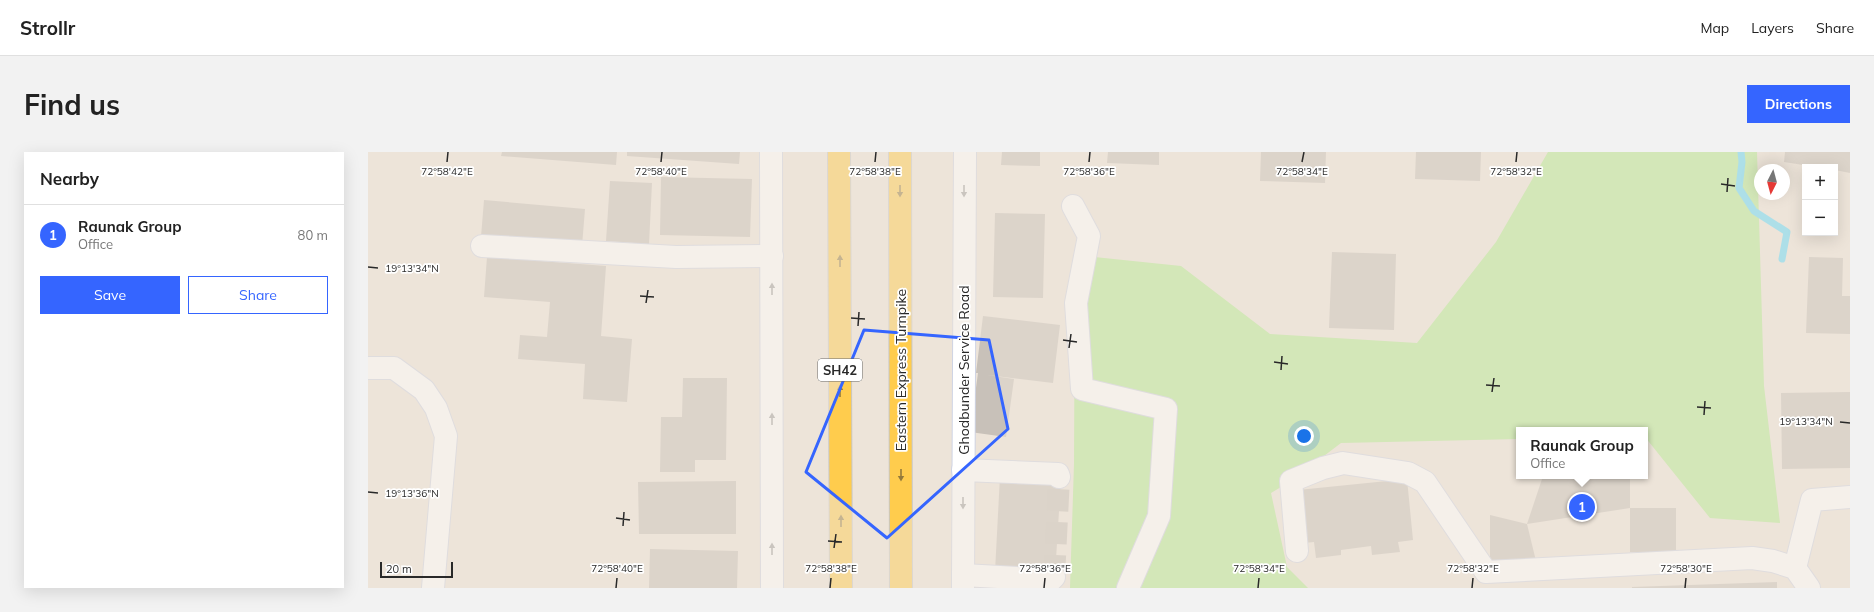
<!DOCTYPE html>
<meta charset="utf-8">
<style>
:root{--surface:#fff;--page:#f2f2f2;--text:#222;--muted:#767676;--line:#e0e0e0;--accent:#3565ff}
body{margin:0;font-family:Mulish,sans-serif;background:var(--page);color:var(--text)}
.controls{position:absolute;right:12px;top:12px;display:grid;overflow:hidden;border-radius:0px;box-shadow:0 4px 16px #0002}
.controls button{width:36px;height:36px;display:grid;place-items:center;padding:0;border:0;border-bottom:1px solid var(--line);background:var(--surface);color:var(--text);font:20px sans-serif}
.compass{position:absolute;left:1386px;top:12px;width:36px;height:36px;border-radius:50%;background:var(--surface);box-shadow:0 4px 16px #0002;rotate:186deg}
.scale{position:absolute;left:12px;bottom:10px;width:73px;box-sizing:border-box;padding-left:4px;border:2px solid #292929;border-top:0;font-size:11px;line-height:14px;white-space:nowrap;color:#292929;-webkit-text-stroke:3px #fff;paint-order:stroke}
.you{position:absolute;left:936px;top:284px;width:14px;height:14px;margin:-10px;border:3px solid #fff;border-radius:50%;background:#1a73e8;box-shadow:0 0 0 6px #1a73e833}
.badge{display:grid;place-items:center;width:26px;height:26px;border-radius:50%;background:var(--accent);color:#fff;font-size:13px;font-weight:700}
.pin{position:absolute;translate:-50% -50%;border:2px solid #fff;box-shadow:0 1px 4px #0006}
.popup{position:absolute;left:1148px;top:275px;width:132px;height:52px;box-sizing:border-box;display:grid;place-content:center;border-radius:0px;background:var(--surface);filter:drop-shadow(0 1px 3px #0005);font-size:13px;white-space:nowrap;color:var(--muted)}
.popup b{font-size:15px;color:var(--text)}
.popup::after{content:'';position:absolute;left:50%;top:100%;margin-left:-8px;border:8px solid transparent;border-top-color:var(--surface)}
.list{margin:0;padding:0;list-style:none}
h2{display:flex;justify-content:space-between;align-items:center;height:52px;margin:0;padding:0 16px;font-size:17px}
h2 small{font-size:13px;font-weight:400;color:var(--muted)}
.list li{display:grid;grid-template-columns:26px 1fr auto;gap:12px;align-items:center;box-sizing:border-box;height:60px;padding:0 16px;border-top:1px solid var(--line)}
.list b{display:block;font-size:15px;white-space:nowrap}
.list p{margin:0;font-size:13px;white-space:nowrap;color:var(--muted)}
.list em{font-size:13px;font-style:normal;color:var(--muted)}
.actions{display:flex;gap:8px;padding:12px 16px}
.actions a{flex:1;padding:9px 0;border:1px solid var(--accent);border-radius:0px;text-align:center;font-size:14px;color:var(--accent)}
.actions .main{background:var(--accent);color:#fff}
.map{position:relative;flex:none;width:1482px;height:436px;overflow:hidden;border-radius:0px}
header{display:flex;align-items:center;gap:24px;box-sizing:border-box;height:56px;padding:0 20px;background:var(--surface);border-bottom:1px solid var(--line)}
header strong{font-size:19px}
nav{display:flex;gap:22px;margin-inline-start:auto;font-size:14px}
.intro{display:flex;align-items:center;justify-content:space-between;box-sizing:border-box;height:96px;padding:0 24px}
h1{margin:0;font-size:28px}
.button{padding:10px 18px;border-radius:0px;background:var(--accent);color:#fff;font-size:14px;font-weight:700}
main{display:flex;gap:24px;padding:0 24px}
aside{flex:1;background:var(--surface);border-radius:0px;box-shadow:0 4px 16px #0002}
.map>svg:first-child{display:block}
</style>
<header>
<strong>Strollr</strong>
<nav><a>Map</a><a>Layers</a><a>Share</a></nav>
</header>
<div class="intro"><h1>Find us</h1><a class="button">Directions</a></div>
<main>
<aside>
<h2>Nearby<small></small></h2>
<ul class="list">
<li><span class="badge">1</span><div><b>Raunak Group</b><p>Office</p></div><em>80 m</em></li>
</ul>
<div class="actions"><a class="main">Save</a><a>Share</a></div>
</aside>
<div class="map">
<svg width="1482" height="436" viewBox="0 0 1482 436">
<rect width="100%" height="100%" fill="#ede4d9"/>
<path fill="#b3ea90" d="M1180 0H1389L1396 234 1412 371 1342 366 1277 285V278H1151V287L973 291 923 329 903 341 919 415 940 436H702L706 312 707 103 813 114 902 182 1049 191 1128 90Z"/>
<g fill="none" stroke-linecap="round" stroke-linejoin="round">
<path stroke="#61dafb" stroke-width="7" d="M1373 0 1374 10 1371 36 1386 59 1419 80 1414 107"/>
</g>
<g fill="#c8c1b9">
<path d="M134 0H249L248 13 133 4Z"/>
<path d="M259 0H372L371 12 259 4Z"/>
<path d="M634 0H672V14L633 13Z"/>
<path d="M740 0H791V13L739 11Z"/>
<path d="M893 0H958L957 31 892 29Z"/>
<path d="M1048 0H1113L1112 29 1047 27Z"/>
<path d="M1417 0H1482V21L1467 18V15H1448L1416 10Z"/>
<path d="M293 25 384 27 382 85 292 83Z"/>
<path d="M242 29 284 31 281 92 238 89Z"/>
<path d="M116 48 217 57 214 94 113 85Z"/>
<path d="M627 61 677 62 675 146 625 145Z"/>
<path d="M964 100 1028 102 1026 178 961 176Z"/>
<path d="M119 105 238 114 233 184 264 187 259 250 215 247 217 212 150 207 152 183 179 185 182 150 116 145Z"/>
<path d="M1441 105 1475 106 1474 144H1482V182L1438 181Z"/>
<path d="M615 164 692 173 685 231 619 223 646 227 638 285 602 280 610 221H608Z"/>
<path d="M315 226H359L358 308H327V320H292L293 265H314Z"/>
<path d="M1482 240V316L1414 317 1413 241Z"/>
<path d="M632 324 693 327 687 423 627 420Z"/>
<path d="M1175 324H1262V356L1159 372 1168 409H1122V363L1159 372Z"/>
<path d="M1039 327 1045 388 1030 390 1032 400 1004 403 1003 394 973 398V403L948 406 946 390 936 391 930 338Z"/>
<path d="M368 329V382H271L270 330Z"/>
<rect x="1262" y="356" width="46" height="44"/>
<path d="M282 397 370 399 369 436H281Z"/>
<path d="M1409 430V436H1264V435Z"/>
</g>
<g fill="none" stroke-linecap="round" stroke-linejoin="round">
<path stroke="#c6bfb6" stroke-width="22" stroke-dasharray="22 11" stroke-linecap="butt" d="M686 425 691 325"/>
<g stroke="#cfd4e4" stroke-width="24">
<g id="minor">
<path d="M403 0 404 436"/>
<path d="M705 54 721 84 708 151 714 237 798 257 791 364 760 436"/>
<path d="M114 94 308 105 404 104"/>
<path d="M0 216H26L56 238 68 256 78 284 65 436"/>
<path d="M595 318 690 322 691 325"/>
<path d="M929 399 923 329 955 316 975 311 1040 321 1057 330 1118 420 1384 406 1405 409 1427 416 1441 436"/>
<path d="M1427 416 1444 348 1482 345"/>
<path d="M595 423 683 428 686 425"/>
<path d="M595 436 597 0"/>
</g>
</g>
<g stroke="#c7c7c7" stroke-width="24">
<g id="major">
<path d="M471 0 473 436"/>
<path d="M532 0 533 436"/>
</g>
</g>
<use href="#minor" stroke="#fff" stroke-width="22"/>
<use href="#major" stroke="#ffcc4d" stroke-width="22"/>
</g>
<defs><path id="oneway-solid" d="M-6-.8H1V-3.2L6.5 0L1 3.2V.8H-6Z"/></defs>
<g fill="#947a3b">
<use href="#oneway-solid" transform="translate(532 39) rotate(90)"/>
<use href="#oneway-solid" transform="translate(472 109) rotate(-90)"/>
<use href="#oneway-solid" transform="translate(472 239) rotate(-90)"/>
<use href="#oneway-solid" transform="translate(533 323) rotate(90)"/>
<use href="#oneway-solid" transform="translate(473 369) rotate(-90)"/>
</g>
<g fill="#9f9f9f">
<use href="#oneway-solid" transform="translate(596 39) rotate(90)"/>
<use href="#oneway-solid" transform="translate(404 137) rotate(-90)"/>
<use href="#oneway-solid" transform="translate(404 267) rotate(-90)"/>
<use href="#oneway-solid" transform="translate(595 351) rotate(90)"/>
<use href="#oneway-solid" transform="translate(404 397) rotate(-90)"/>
</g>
<path d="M0 0H1482V436H0ZM496 178 621 188 640 277 519 386 438 320Z" fill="#ede4d9" fill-opacity=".55" fill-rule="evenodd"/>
<path fill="none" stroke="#3565ff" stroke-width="3" stroke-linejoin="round" d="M496 178 621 188 640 277 519 386 438 320Z"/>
<path fill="none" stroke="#292929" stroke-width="1.5" d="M79 10 80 0M293 10 294 0M507 10 508 0M721 10 722 0M934 10 936 0M1148 10 1149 0M1353 32 1367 34M1359 40 1360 26M0 115 10 116M272 144 286 145M278 151 280 138M483 166 497 167M490 174 491 160M695 188 709 190M701 196 703 182M906 210 920 212M913 218 914 204M1118 233 1132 234M1124 240 1126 226M1329 255 1343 256M1336 263 1337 249M1472 270 1482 271M0 340 10 341M248 366 262 368M255 374 256 360M460 389 474 390M466 396 468 382M248 436 249 426M462 436 463 426M676 436 677 426M890 436 891 426M1104 436 1105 426M1317 436 1318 426"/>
<g text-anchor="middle" stroke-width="3.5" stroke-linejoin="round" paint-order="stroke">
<rect fill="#fff" stroke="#696969" stroke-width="1" x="450" y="207" width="44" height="22" rx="3"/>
<g font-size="13" font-weight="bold" fill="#292929">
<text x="472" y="223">SH42</text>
</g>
<g font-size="14" fill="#292929" stroke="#fff">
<text transform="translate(533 218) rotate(-90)" y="5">Eastern Express Turnpike</text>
<text transform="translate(596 218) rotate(-90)" y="5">Ghodbunder Service Road</text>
</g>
</g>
<g font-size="10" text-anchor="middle" fill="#292929" stroke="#fff" stroke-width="3.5" stroke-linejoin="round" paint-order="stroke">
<text x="79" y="23">72°58'42"E</text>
<text x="293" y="23">72°58'40"E</text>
<text x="507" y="23">72°58'38"E</text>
<text x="721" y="23">72°58'36"E</text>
<text x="934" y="23">72°58'34"E</text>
<text x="1148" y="23">72°58'32"E</text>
<text x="44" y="120">19°13'34"N</text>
<text x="1438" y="273">19°13'34"N</text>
<text x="44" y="345">19°13'36"N</text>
<text x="249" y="420">72°58'40"E</text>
<text x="463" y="420">72°58'38"E</text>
<text x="677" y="420">72°58'36"E</text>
<text x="891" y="420">72°58'34"E</text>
<text x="1105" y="420">72°58'32"E</text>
<text x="1318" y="420">72°58'30"E</text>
</g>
</svg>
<div class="controls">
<button>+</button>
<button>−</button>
</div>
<svg class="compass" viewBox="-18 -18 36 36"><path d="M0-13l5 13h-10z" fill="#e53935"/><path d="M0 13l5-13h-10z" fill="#767676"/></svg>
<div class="scale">20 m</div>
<div class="you"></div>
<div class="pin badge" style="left:1214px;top:355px">1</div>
<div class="popup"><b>Raunak Group</b>Office</div>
</div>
</main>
